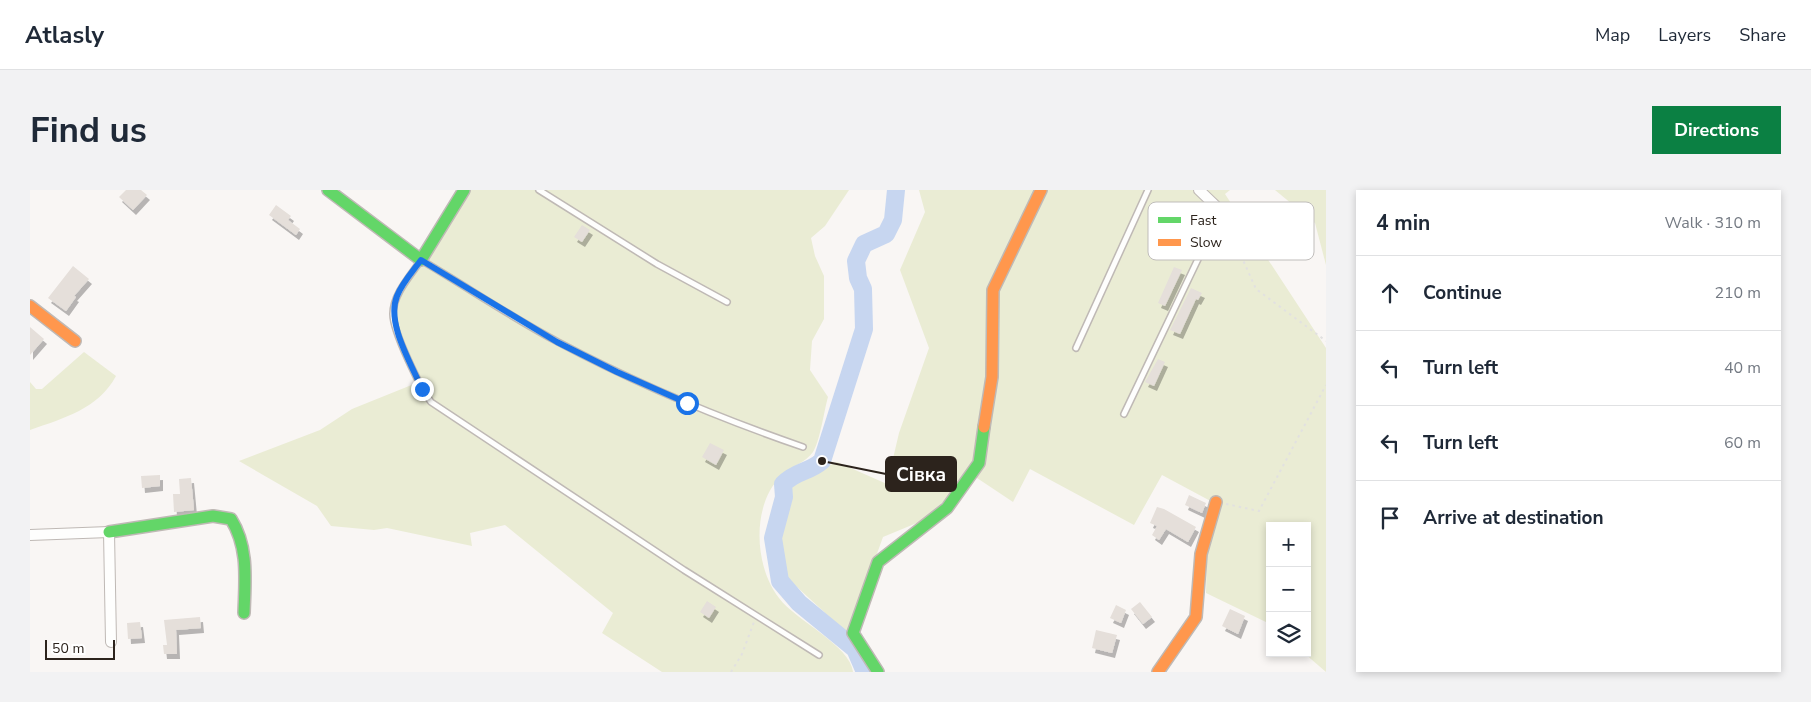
<!DOCTYPE html>
<meta charset="utf-8">
<style>
:root{--surface:#fff;--page:#f2f2f3;--text:#1f2937;--muted:#747a83;--line:#e0e1e3;--accent:#0b8043}
body{margin:0;font-family:"Nunito Sans",sans-serif;background:var(--page);color:var(--text)}
.controls{position:absolute;right:15px;bottom:15px;display:grid;overflow:hidden;border-radius:0px;box-shadow:0 2px 8px #0003}
.controls button{width:45px;height:45px;display:grid;place-items:center;padding:0;border:0;border-bottom:1px solid var(--line);background:var(--surface);color:var(--text);font:25px sans-serif}
.scale{position:absolute;left:15px;bottom:12px;width:70px;box-sizing:border-box;padding-left:5px;border:2px solid #2c231c;border-top:0;font-size:14px;line-height:18px;white-space:nowrap;color:#2c231c;-webkit-text-stroke:4px #fff;paint-order:stroke}
.stop{position:absolute;width:15px;height:15px;margin:-11px;border:4px solid #1a73e8;border-radius:50%;background:#fff}
.stop.end{background:#1a73e8;border-color:#fff;box-shadow:0 1px 5px #0008}
.list{margin:0;padding:0;list-style:none}
h2{display:flex;justify-content:space-between;align-items:center;height:65px;margin:0;padding:0 20px;font-size:21px}
h2 small{font-size:16px;font-weight:400;color:var(--muted)}
.list li{display:grid;grid-template-columns:32px 1fr auto;gap:15px;align-items:center;box-sizing:border-box;height:75px;padding:0 20px;border-top:1px solid var(--line)}
.list b{display:block;font-size:19px;white-space:nowrap}
.list em{font-size:16px;font-style:normal;color:var(--muted)}
.icon{flex:none;width:28px;height:28px;fill:none;stroke:currentColor;stroke-width:2;stroke-linecap:round;stroke-linejoin:round}
.map{position:relative;flex:none;width:1296px;height:482px;overflow:hidden;border-radius:0px}
header{display:flex;align-items:center;gap:30px;box-sizing:border-box;height:70px;padding:0 25px;background:var(--surface);border-bottom:1px solid var(--line)}
header strong{font-size:24px}
nav{display:flex;gap:28px;margin-inline-start:auto;font-size:18px}
.intro{display:flex;align-items:center;justify-content:space-between;box-sizing:border-box;height:120px;padding:0 30px}
h1{margin:0;font-size:35px}
.button{padding:12px 22px;border-radius:0px;background:var(--accent);color:#fff;font-size:18px;font-weight:700}
main{display:flex;gap:30px;padding:0 30px}
aside{flex:1;background:var(--surface);border-radius:0px;box-shadow:0 2px 8px #0003}
.map>svg:first-child{display:block}
</style>
<header>
<strong>Atlasly</strong>
<nav><a>Map</a><a>Layers</a><a>Share</a></nav>
</header>
<div class="intro"><h1>Find us</h1><a class="button">Directions</a></div>
<main>
<div class="map">
<svg width="1296" height="482" viewBox="0 0 1296 482">
<defs>
<filter id="shadow"><feDropShadow dx="3" dy="5" stdDeviation="0" flood-color="#0004"/></filter>
</defs>
<rect width="100%" height="100%" fill="#f9f6f4"/>
<g fill="#eaecd4">
<path d="M439 0H819L795 36 781 48 785 66 794 86V129L782 151 780 180 798 207C794 221 790 251 783 262 775 273 762 276 752 285 721 314 724 376 749 408 765 430 821 456 823 482H632L572 443 583 423 475 335 440 343 442 356 357 338 344 340 301 336 287 316 209 271 290 240 322 219 389 192 363 130V114Z"/>
<path d="M889 0H1200L1195 4 1296 158V482L1274 463H1277V336H1240V434L1176 403 1177 363 1188 315 1132 285 1104 335 1000 279 983 312 938 282 922 303 894 330 853 347 818 444 754 385 750 338 762 292 807 272 857 294 869 243 899 158 870 80 895 22Z"/>
<path d="M1245 0H1296V75L1285 33Z"/>
<path d="M54 162 86 186C68 219 34 228 0 240V192L6 199H12Z"/>
</g>
<g fill="none" stroke-linecap="round" stroke-linejoin="round">
<path stroke="#c7d6f0" stroke-width="18" d="M835 482 825 459 769 413 750 391 743 348 754 307 753 294C767 280 778 283 792 271L834 139 833 99 828 88 826 71 834 54 856 44 863 30 866 0"/>
</g>
<g fill="#e5dfda" filter="url(#shadow)">
<path d="M96 0H111L117 5 103 20 89 7Z"/>
<path d="M246 15 261 26 258 30 270 39 266 45 239 25Z"/>
<path d="M552 35 560 40 552 52 544 47Z"/>
<path d="M43 76 59 89 44 106 46 107 36 121 18 108Z"/>
<path d="M1144 77 1152 80 1135 116 1128 113Z"/>
<path d="M1161 98 1172 103 1168 110 1166 109 1150 144 1140 140Z"/>
<path d="M0 137 14 149 0 165Z"/>
<path d="M1128 169 1135 172 1124 196 1115 192Z"/>
<path d="M680 253 694 260 686 275 672 267Z"/>
<path d="M130 285V296L112 298 111 286Z"/>
<path d="M161 288 164 320 144 322 143 304H150L149 289Z"/>
<path d="M1159 305 1176 313 1172 323 1155 315Z"/>
<path d="M1127 317 1134 319 1166 337 1158 352 1136 339 1129 350 1122 345 1127 336 1120 333Z"/>
<path d="M677 411 686 417 679 428 670 422Z"/>
<path d="M1110 412 1122 427 1113 434 1101 419Z"/>
<path d="M1086 415 1096 420 1091 433 1080 428Z"/>
<path d="M1200 419 1215 426 1208 444 1192 436Z"/>
<path d="M170 427 171 438 146 440 147 464H134L133 455H137L134 430Z"/>
<path d="M110 432 112 448 98 449 97 433Z"/>
<path d="M1066 440 1087 445 1082 463 1062 458Z"/>
</g>
<g fill="none" stroke-linecap="round" stroke-linejoin="round">
<g stroke="#bfb9b5" stroke-width="8">
<g id="lane">
<path d="M509 0 627 74 697 112"/>
<path d="M1046 158 1118 0"/>
<path d="M1094 224 1191 21"/>
<path d="M773 257C689 228 607 194 528 152 481 127 437 97 391 70 381 85 363 104 363 124 363 142 390 197 401 212L654 380 789 465"/>
</g>
</g>
<g stroke="#bfb9b5" stroke-width="12">
<g id="street">
<path d="M1169 0 1191 21"/>
<path d="M0 345 79 342 81 452"/>
</g>
</g>
<g stroke="#bfb9b5" stroke-width="14">
<g id="fast">
<path d="M298 0 391 70 434 0"/>
<path d="M79 342 183 326 201 329C219 358 215 390 214 423"/>
<path d="M848 482 823 443 848 372 917 318 949 273 954 237"/>
</g>
</g>
<g stroke="#bfb9b5" stroke-width="14">
<g id="slow">
<path d="M0 116 45 151"/>
<path d="M954 237 962 187 963 100 1011 0"/>
<path d="M1128 482 1166 427 1171 364 1186 312"/>
</g>
</g>
<g stroke="#e2e1e0" stroke-width="2" stroke-dasharray="2.5 4" stroke-linecap="butt">
<path d="M1195 30 1226 99 1296 151"/>
<path d="M1196 314 1229 321 1296 195"/>
<path d="M701 482 712 464 724 432"/>
</g>
<use href="#lane" stroke="#fefefd" stroke-width="5"/>
<use href="#street" stroke="#fefefd" stroke-width="10"/>
<use href="#fast" stroke="#63d668" stroke-width="11"/>
<use href="#slow" stroke="#ff974d" stroke-width="11"/>
</g>
<g fill="none" stroke-linecap="round" stroke-linejoin="round">
<path stroke="#1a73e8" stroke-width="6" d="M392 199C381 173 356 133 367 106 372 93 383 81 391 70L527 152 587 182 657 213"/>
</g>
<rect x="1118" y="12" width="166" height="58" rx="8" fill="#fff" stroke="#c0bdbb" stroke-width="1"/>
<rect x="1128" y="27" width="23" height="6" fill="#63d668"/>
<rect x="1128" y="49" width="23" height="7" fill="#ff974d"/>
<g font-size="14" fill="#2c231c">
<text x="1160" y="35">Fast</text>
<text x="1160" y="57">Slow</text>
</g>
<path fill="none" stroke="#2c231c" stroke-width="2" d="M792 271L856 284"/>
<circle fill="#2c231c" stroke="#fff" stroke-width="2" cx="792" cy="271" r="5"/>
<rect fill="#2c231c" stroke="#2c231c" stroke-width="2" x="856" y="267" width="70" height="34" rx="5"/>
<g font-size="19" text-anchor="middle" font-weight="bold" fill="#fff">
<text x="891" y="291">Сівка</text>
</g>
</svg>
<div class="controls">
<button>+</button>
<button>−</button>
<button><svg class="icon" aria-label="layers" viewBox="0 0 24 24"><path d="M12 4l9 5-9 5-9-5zM3 14l9 5 9-5"/></svg></button>
</div>
<div class="scale">50 m</div>
<div class="stop" style="left:657px;top:213px"></div>
<div class="stop end" style="left:392px;top:199px"></div>
</div>
<aside>
<h2>4 min<small>Walk · 310 m</small></h2>
<ul class="list">
<li><svg class="icon" aria-label="ahead" viewBox="0 0 24 24"><path d="M12 20V5M6 11l6-6 6 6"/></svg><div><b>Continue</b></div><em>210 m</em></li>
<li><svg class="icon" aria-label="left" viewBox="0 0 24 24"><path d="M17 20v-9H6M10 6l-5 5 5 5"/></svg><div><b>Turn left</b></div><em>40 m</em></li>
<li><svg class="icon" aria-label="left" viewBox="0 0 24 24"><path d="M17 20v-9H6M10 6l-5 5 5 5"/></svg><div><b>Turn left</b></div><em>60 m</em></li>
<li><svg class="icon" aria-label="arrive" viewBox="0 0 24 24"><path d="M6 21V4h12l-3 4 3 4H6"/></svg><div><b>Arrive at destination</b></div></li>
</ul>
</aside>
</main>
